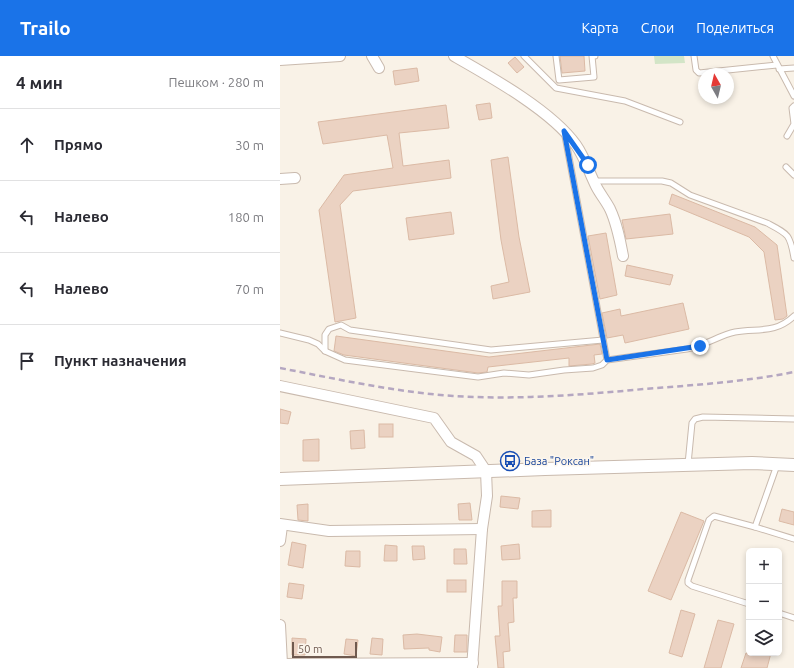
<!DOCTYPE html>
<html lang="ru">
<meta charset="utf-8">
<style>
:root{--surface:#fff;--page:#f2f2f3;--text:#2b2b33;--muted:#7c7c81;--line:#e1e1e2;--accent:#1a73e8}
body{margin:0;font-family:Ubuntu,sans-serif;background:var(--page);color:var(--text)}
.controls{position:absolute;right:12px;bottom:12px;display:grid;overflow:hidden;border-radius:6px;box-shadow:0 2px 6px #0003}
.controls button{width:36px;height:36px;display:grid;place-items:center;padding:0;border:0;border-bottom:1px solid var(--line);background:var(--surface);color:var(--text);font:20px sans-serif}
.compass{position:absolute;left:418px;top:12px;width:36px;height:36px;border-radius:50%;background:var(--surface);box-shadow:0 2px 6px #0003;rotate:352deg}
.scale{position:absolute;left:12px;bottom:10px;width:65px;box-sizing:border-box;padding-left:4px;border:2px solid #6f5a4f;border-top:0;font-size:11px;line-height:14px;white-space:nowrap;color:#6f5a4f;-webkit-text-stroke:3px #fcf6ed;paint-order:stroke}
.stop{position:absolute;width:12px;height:12px;margin:-9px;border:3px solid #1a73e8;border-radius:50%;background:#fff}
.stop.end{background:#1a73e8;border-color:#fff;box-shadow:0 1px 4px #0008}
.list{margin:0;padding:0;list-style:none}
h2{display:flex;justify-content:space-between;align-items:center;height:52px;margin:0;padding:0 16px;font-size:17px}
h2 small{font-size:13px;font-weight:400;color:var(--muted)}
.list li{display:grid;grid-template-columns:26px 1fr auto;gap:12px;align-items:center;box-sizing:border-box;height:72px;padding:0 16px;border-top:1px solid var(--line)}
.list b{display:block;font-size:15px;white-space:nowrap}
.list em{font-size:13px;font-style:normal;color:var(--muted)}
.icon{flex:none;width:22px;height:22px;fill:none;stroke:currentColor;stroke-width:2;stroke-linecap:round;stroke-linejoin:round}
.map{position:relative;flex:none;width:514px;height:612px;overflow:hidden}
header{display:flex;align-items:center;gap:24px;box-sizing:border-box;height:56px;padding:0 20px;background:var(--accent);color:#fff}
header strong{font-size:19px}
nav{display:flex;gap:22px;margin-inline-start:auto;font-size:14px}
main{display:flex}
aside{flex:1;background:var(--surface)}
.map>svg:first-child{display:block}
</style>
<header>
<strong>Trailo</strong>
<nav><a>Карта</a><a>Слои</a><a>Поделиться</a></nav>
</header>
<main>
<aside>
<h2>4 мин<small>Пешком · 280 m</small></h2>
<ul class="list">
<li><svg class="icon" aria-label="ahead" viewBox="0 0 24 24"><path d="M12 20V5M6 11l6-6 6 6"/></svg><div><b>Прямо</b></div><em>30 m</em></li>
<li><svg class="icon" aria-label="left" viewBox="0 0 24 24"><path d="M17 20v-9H6M10 6l-5 5 5 5"/></svg><div><b>Налево</b></div><em>180 m</em></li>
<li><svg class="icon" aria-label="left" viewBox="0 0 24 24"><path d="M17 20v-9H6M10 6l-5 5 5 5"/></svg><div><b>Налево</b></div><em>70 m</em></li>
<li><svg class="icon" aria-label="arrive" viewBox="0 0 24 24"><path d="M6 21V4h12l-3 4 3 4H6"/></svg><div><b>Пункт назначения</b></div></li>
</ul>
</aside>
<div class="map">
<svg width="514" height="612" viewBox="0 0 514 612">
<rect width="100%" height="100%" fill="#f9f2e7"/>
<path fill="#d3e5c7" d="M374 0H404L405 7 375 8Z"/>
<g fill="#ebd2c2" stroke="#dbbaa5">
<path d="M280 0H304L305 15 282 17Z"/>
<path d="M235 1 244 11 237 17 228 7Z"/>
<path d="M137 12 139 25 115 29 113 15Z"/>
<path d="M210 47 212 62 199 64 196 49Z"/>
<path d="M166 49 169 72 119 77 123 110 169 104 171 122 73 135 60 149 76 262 55 266 39 154 64 119 113 112 107 79 43 88 38 66Z"/>
<path d="M228 101 239 181 250 236 213 243 211 230 229 226 221 184 211 104Z"/>
<path d="M392 138 475 171 497 189 507 260 503 263 495 264 484 196 469 181 389 148Z"/>
<path d="M171 156 174 178 129 184 126 162Z"/>
<path d="M390 158 393 178 346 183 342 164Z"/>
<path d="M326 177 337 239 320 243 308 180Z"/>
<path d="M347 209 393 219 390 229 345 220Z"/>
<path d="M403 247 409 273 345 287 343 279 327 282 322 257 340 253 341 260Z"/>
<path d="M56 280 209 301 320 288 322 298 314 299 315 307 312 308 289 310V302L208 311 207 316 198 317 64 299 54 295Z"/>
<path d="M0 353 11 356 8 368 0 367Z"/>
<rect x="99" y="368" width="14" height="13"/>
<path d="M84 374 85 392 71 393 70 375Z"/>
<path d="M39 383V405H23V384Z"/>
<path d="M221 440 240 442 238 453 220 451Z"/>
<path d="M190 447 192 464H179L178 448Z"/>
<path d="M28 448V465L18 464 17 449Z"/>
<path d="M502 453 514 456V469L499 465Z"/>
<path d="M271 454V471H252V455Z"/>
<path d="M401 456 424 465 391 544 368 535Z"/>
<path d="M12 486 26 489 23 512 8 509Z"/>
<path d="M239 488 240 503 222 504 221 490Z"/>
<path d="M105 489 117 490V505H104Z"/>
<path d="M132 490H144L145 503 133 504Z"/>
<path d="M174 493H186L187 508H174Z"/>
<path d="M66 495H80V511L65 510Z"/>
<rect x="167" y="524" width="19" height="12"/>
<path d="M222 525H237V542H233L234 566 228 567 230 595 223 596 224 612H218L215 580H220L218 550H222Z"/>
<path d="M9 527 24 529 22 543 7 541Z"/>
<path d="M401 554 415 558 402 601 389 597Z"/>
<path d="M438 564 454 568 441 612H424Z"/>
<path d="M137 578 162 581 160 596 149 594V592L124 593 123 579Z"/>
<path d="M175 579H187V596H174Z"/>
<path d="M12 582 26 583 25 599H12Z"/>
<path d="M92 582 103 583 102 599 90 598Z"/>
<path d="M66 583 78 584 76 600 64 598Z"/>
<path d="M466 597H491L487 612H461Z"/>
</g>
<g fill="none" stroke-linecap="round" stroke-linejoin="round">
<g stroke="#c9baae" stroke-width="7">
<g id="service">
<path d="M244 0 276 32 345 45 400 66"/>
<path d="M276 0 279 24 314 21 312 0H315"/>
<path d="M414 0 416 14 419 17 497 9"/>
<path d="M493 0 514 40"/>
<path d="M499 13 514 12"/>
<path d="M285 80 327 304"/>
<path d="M507 80 514 68 512 52 514 50"/>
<path d="M506 111 514 119"/>
<path d="M314 125H382L391 127 410 139 487 167C508 178 510 178 514 202"/>
<path d="M0 277 29 284 38 288 45 295 65 304 198 321 224 317 249 319 284 314 313 312 322 309 327 304 407 293C424 290 440 279 455 276 478 272 495 278 514 260"/>
<path d="M45 295V279L49 273 61 269 70 274 211 294 323 284"/>
<path d="M408 408 412 367 415 363 423 361 514 363"/>
<path d="M475 471 514 483"/>
<path d="M469 548 412 530 408 527V524L429 464 434 460 475 471 497 409"/>
<path d="M499 557 514 562"/>
</g>
</g>
<g stroke="#c9baae" stroke-width="12">
<g id="minor">
<path d="M92 0 99 12"/>
<path d="M174 0C211 21 272 55 296 89 305 102 309 116 316 130 320 138 326 145 330 153 337 168 340 184 343 200"/>
<path d="M0 4 60 0"/>
<path d="M0 123 15 122"/>
<path d="M0 330 154 362 171 386 196 400 206 415 207 440 202 473 192 612"/>
<path d="M0 468 49 475 202 473"/>
<path d="M0 485 2 470"/>
<path d="M0 569 2 608"/>
<path d="M0 608 193 607"/>
</g>
</g>
<g stroke="#c9baae" stroke-width="14">
<path id="tertiary" d="M0 423 265 413 472 407 514 409"/>
</g>
<use href="#service" stroke="#fff" stroke-width="5"/>
<use href="#minor" stroke="#fff" stroke-width="10"/>
<use href="#tertiary" stroke="#fff" stroke-width="12"/>
<path stroke="#b5a7c1" stroke-width="2.5" stroke-dasharray="6 4" stroke-linecap="butt" d="M0 312C57 323 115 336 173 340 237 344 300 339 364 333 414 329 464 326 514 316"/>
</g>
<g fill="none" stroke-linecap="round" stroke-linejoin="round">
<path stroke="#1a73e8" stroke-width="5" d="M308 109 284 75 327 304 420 290"/>
</g>
<defs>
<g id="bus-ring" transform="scale(1)"><circle r="9.5" fill="#fcf6ed" stroke="#1a4fb4" stroke-width="1.5"/><path d="M-5-6H5V4H4V6H2V4H-2V6H-4V4H-5ZM-3.5-4V0h7V-4ZM-3.5 1.2v1.5H-2V1.2ZM2 1.2v1.5H3.5V1.2Z" fill="#1a4fb4"/></g>
</defs>
<g fill-rule="evenodd">
<use href="#bus-ring" x="230" y="405"/>
</g>
<g text-anchor="middle" stroke-width="3" stroke-linejoin="round" paint-order="stroke">
<g font-size="11" fill="#164399" stroke="#fcf6ed" text-anchor="start">
<text x="244" y="409">База "Роксан"</text>
</g>
</g>
</svg>
<div class="controls">
<button>+</button>
<button>−</button>
<button><svg class="icon" aria-label="layers" viewBox="0 0 24 24"><path d="M12 4l9 5-9 5-9-5zM3 14l9 5 9-5"/></svg></button>
</div>
<svg class="compass" viewBox="-18 -18 36 36"><path d="M0-13l5 13h-10z" fill="#e53935"/><path d="M0 13l5-13h-10z" fill="#7c7c81"/></svg>
<div class="scale">50 m</div>
<div class="stop" style="left:308px;top:109px"></div>
<div class="stop end" style="left:420px;top:290px"></div>
</div>
</main>
